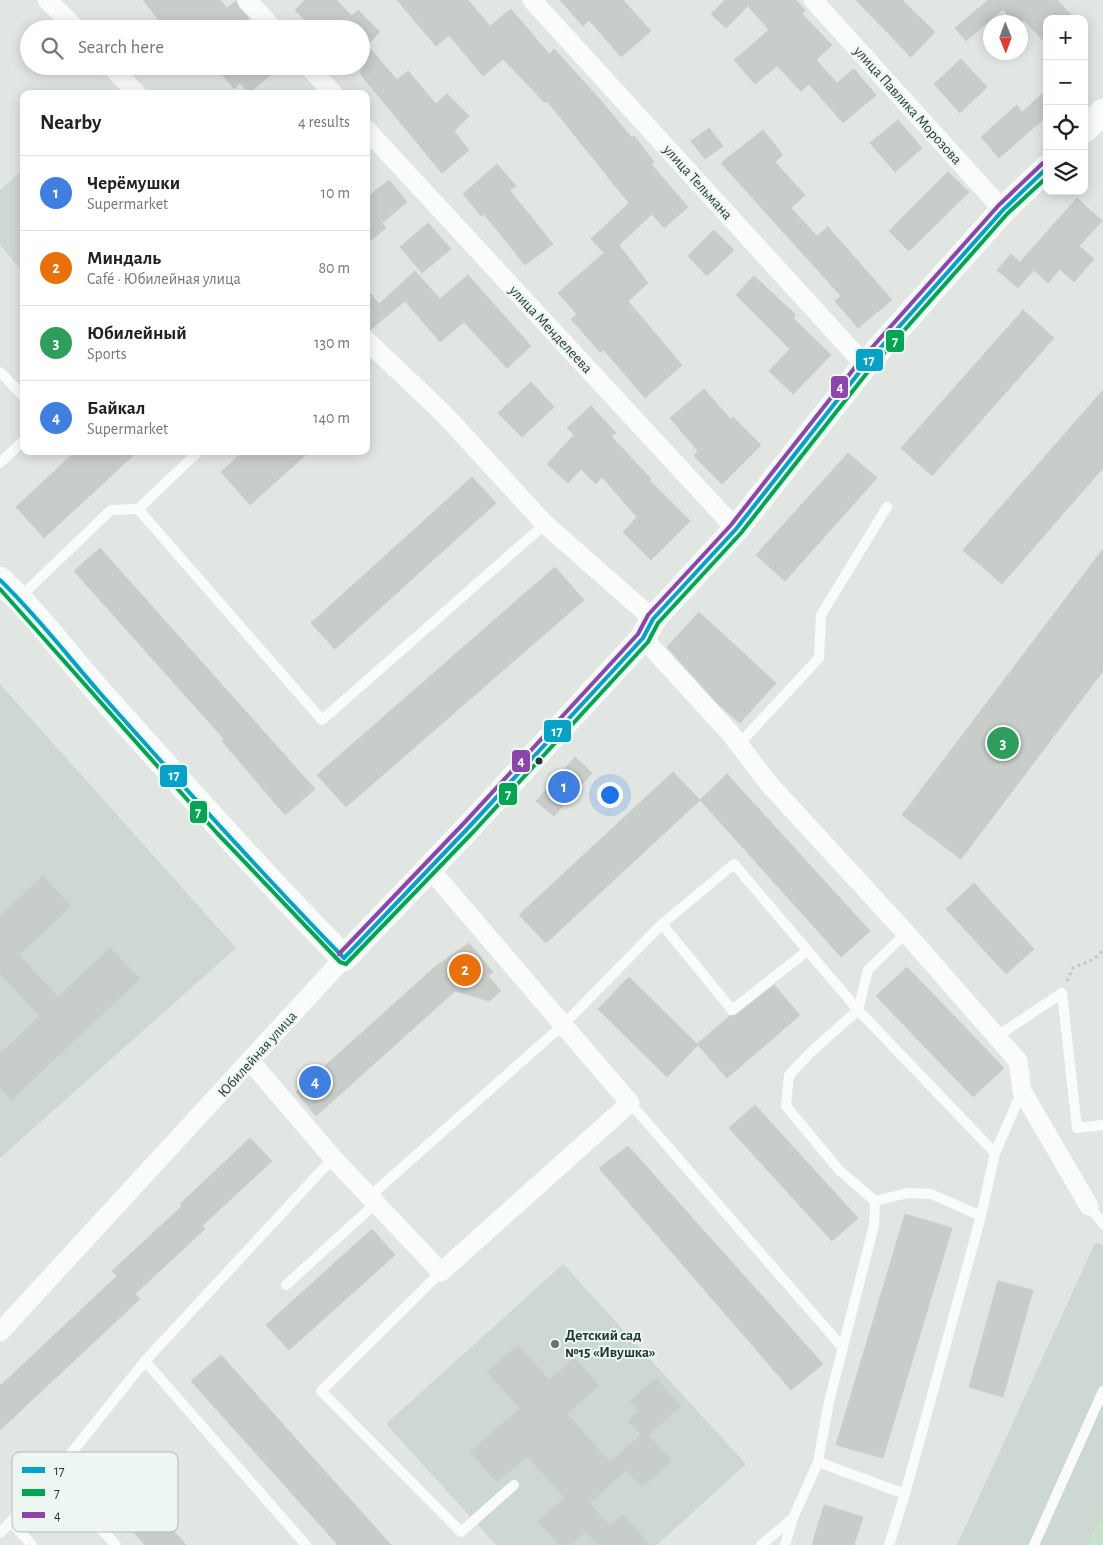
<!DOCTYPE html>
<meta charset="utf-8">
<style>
:root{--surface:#fff;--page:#f2f2f2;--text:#222;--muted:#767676;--line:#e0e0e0;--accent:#db2777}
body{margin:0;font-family:"Alegreya Sans",sans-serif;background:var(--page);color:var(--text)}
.controls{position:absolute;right:15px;top:15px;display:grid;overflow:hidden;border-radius:10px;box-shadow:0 2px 12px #0003}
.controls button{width:45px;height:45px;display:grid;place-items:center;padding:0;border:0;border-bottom:1px solid var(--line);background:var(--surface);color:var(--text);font:25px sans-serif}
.compass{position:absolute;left:983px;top:15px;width:45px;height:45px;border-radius:50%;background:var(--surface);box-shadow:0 2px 12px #0003;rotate:179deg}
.you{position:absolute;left:609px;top:794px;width:18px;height:18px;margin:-12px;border:4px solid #fff;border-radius:50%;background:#1a73e8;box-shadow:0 0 0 8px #1a73e833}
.badge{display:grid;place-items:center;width:32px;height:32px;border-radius:50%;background:var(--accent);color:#fff;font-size:16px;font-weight:700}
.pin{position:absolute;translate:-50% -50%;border:2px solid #fff;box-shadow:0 1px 5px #0006}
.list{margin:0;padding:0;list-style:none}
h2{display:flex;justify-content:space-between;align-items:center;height:65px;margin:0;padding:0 20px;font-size:21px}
h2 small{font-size:16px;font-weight:400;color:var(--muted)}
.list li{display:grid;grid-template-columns:32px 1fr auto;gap:15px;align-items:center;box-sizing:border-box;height:75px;padding:0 20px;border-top:1px solid var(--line)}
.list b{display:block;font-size:19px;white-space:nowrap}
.list p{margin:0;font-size:16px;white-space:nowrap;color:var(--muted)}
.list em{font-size:16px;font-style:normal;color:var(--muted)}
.icon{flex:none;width:28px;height:28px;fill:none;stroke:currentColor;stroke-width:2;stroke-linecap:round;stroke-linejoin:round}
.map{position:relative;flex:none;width:1103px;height:1545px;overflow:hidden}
.search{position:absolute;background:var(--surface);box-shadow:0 2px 12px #0003;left:20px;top:20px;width:350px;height:55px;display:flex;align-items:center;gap:12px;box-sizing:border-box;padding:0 18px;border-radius:28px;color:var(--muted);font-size:19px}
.panel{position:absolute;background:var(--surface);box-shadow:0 2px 12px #0003;left:20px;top:90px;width:350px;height:365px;border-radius:10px}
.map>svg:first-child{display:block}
</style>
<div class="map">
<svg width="1103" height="1545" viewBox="0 0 1103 1545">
<rect width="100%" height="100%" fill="#e1e6e3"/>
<g fill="#ced8d2">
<path d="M24 169V273L0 245V190Z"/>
<path d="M0 684 236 948 0 1158Z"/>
<path d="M1095 1243 1103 1245V1513L1088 1545H957Z"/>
<path d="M563 1264 746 1464 657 1545H496L386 1424Z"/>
</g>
<path fill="#c9e0cc" d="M1103 1513V1545H1088Z"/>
<g fill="#c8cdca" stroke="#c9cfcc">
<path d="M143 0H220L227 8 236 1 239 8 249 18 235 29H166Z"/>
<path d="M305 0H336L352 16 358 10 380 32 367 45 397 80 408 71 436 104 447 94 469 116 454 131 469 150 442 173 361 75V29H330L328 27 314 29 295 10Z"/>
<path d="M397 0H468L490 26 511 9 549 54 554 49 596 95 632 138 634 136 654 162 651 164 688 207 664 228 652 214 619 245 648 283 628 301 682 365 645 398 604 350 600 352 571 319 577 314 558 293 604 253 591 239 629 203 547 101 545 103 503 59 483 76 449 35 436 46Z"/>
<path d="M560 0H623L651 31 621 57 589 20 583 26Z"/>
<path d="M725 0H796L805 11 802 14 832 45 816 60 837 83 854 69 876 95 843 123 809 84 801 91 777 66 755 84 734 60 769 30 748 6 726 28 711 14Z"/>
<path d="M856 0H902L935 32 911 57Z"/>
<path d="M988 0H1057L1075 19H1047V45L1024 20 1020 23 1014 22 1003 9 966 41 955 28Z"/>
<path d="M961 59 987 87 960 113 934 84Z"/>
<path d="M215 66H281L249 93 240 83 234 89Z"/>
<path d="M1047 90V116L999 158 981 137 1017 105 1022 112Z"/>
<path d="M898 120 922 148 895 172 870 143Z"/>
<path d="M709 128 723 146 705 159 691 141Z"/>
<path d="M763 130 783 155 775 162 805 195 791 208 817 236 828 227 892 300 858 328 835 301 841 296 721 163Z"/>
<path d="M497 164 516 186 510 191 553 244 525 265 484 214 481 216 463 194Z"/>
<path d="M948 172 969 192 909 251 889 231Z"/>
<path d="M389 180 407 202 382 223 386 228 366 244V198Z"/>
<path d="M1077 198 1102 221 1079 246 1094 259 1074 282 1060 269 1048 283 1034 270 1018 288 997 270 1011 254 1020 262Z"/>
<path d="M428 223 451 249 422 273 400 247Z"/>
<path d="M714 230 734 250 707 276 688 256Z"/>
<path d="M415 271 440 299 468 275 531 346 507 368 464 322 440 342 405 301 370 330 366 329V288L379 304Z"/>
<path d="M754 276 796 315 793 318 831 355 793 394 769 371 790 349 736 295Z"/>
<path d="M1023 310 1054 338 932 476 901 448Z"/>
<path d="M531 382 554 407 522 437 498 413Z"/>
<path d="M704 389 731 420 733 417 761 445 722 484 694 456 698 451 670 418Z"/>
<path d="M1103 390V468L1002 584 963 550Z"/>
<path d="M591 406 616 433 611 436 651 479 649 480 690 521 651 560 623 532 637 517 602 477 596 484 581 469 568 483 547 464 574 435 567 428Z"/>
<path d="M76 451H138L44 538 16 507Z"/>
<path d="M244 451H310L250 505 221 472Z"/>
<path d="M848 453 877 478 785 581 756 555Z"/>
<path d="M472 477 496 503 335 649 311 623Z"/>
<path d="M100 548 315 789 285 815 222 741 224 739 74 571Z"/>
<path d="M1103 549V671L961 859 902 815Z"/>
<path d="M555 567 584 600 346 807 317 775Z"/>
<path d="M699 612 776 683 740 723 717 703 667 647Z"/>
<path d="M575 757 592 773 554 816 536 801Z"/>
<path d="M673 772 700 800 546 943 519 915Z"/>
<path d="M727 774 870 931 841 957 700 800Z"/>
<path d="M43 876 71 906 19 955 58 997 110 948 140 979 11 1100 0 1088V1054L40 1016 0 974V916Z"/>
<path d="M974 883 1034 949 1006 974 946 909Z"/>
<path d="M469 943 493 972 488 976 501 991 489 1001 455 991 316 1116 296 1092 436 966Z"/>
<path d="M907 967 1004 1068 973 1097 876 996Z"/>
<path d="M629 977 697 1044 730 1016 736 1015 774 985 800 1015 727 1078 698 1045 667 1077 598 1009Z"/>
<path d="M755 1105 858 1218 832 1241 729 1128Z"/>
<path d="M250 1138 272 1161 202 1226 205 1229 135 1294 140 1299 0 1430V1386L117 1276 112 1271 182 1206 180 1204Z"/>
<path d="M628 1146 823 1364 791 1390 599 1168Z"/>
<path d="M905 1214 952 1228 883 1458 836 1445Z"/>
<path d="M372 1229 395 1255 289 1350 266 1325Z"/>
<path d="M998 1281 1033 1290 1003 1397 969 1387Z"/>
<path d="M518 1345 549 1380 574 1358 599 1385 567 1414 610 1462 641 1435 628 1421 639 1411 630 1401 656 1378 681 1406 648 1435 672 1461 642 1487 626 1470 590 1503 610 1526 623 1514 650 1545H598L586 1532 571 1545H559L538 1521 565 1498 527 1456 497 1482 470 1452 520 1408 487 1372Z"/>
<path d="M221 1355 391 1545H338L191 1381Z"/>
<path d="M137 1490 186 1545H145L116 1512Z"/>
<path d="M824 1505 863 1517 854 1545H812Z"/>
</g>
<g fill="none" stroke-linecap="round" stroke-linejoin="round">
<path stroke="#bec7c3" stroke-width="3" stroke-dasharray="2.5 4" stroke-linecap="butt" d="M1067 981 1073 968 1094 959 1103 950"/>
<g stroke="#fafbfb" stroke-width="10">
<path d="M0 372 24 397"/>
<path d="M0 463 24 440"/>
<path d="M138 509 199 451"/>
<path d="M19 598 111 510 138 509 322 720 545 524"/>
<path d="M739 744 819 658 821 615 887 507"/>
<path d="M906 933 868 970 858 1010 995 1153"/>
<path d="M996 1037 1062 993 1077 1128 1103 1125"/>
<path d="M630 1103 843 1348"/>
<path d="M369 1197 564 1024 662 924"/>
<path d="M875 1201 908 1193 931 1194 981 1216"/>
<path d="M1089 1206 1103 1224"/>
<path d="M441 1272 321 1391 461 1532 514 1485"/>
<path d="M286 1285 376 1203"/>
<path d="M818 1462 905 1494 981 1216 995 1153 1022 1091"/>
<path d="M52 1477 116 1545"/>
<path d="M11 1522 32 1545"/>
<path d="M0 1533 52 1477 145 1361"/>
<path d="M306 1545 145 1361 333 1158"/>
<path d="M761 1545 792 1519"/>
<path d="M785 1545 793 1518 818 1462 829 1402 874 1225 875 1201 839 1170 786 1106 789 1075 811 1052 858 1010 734 864 662 924 732 1010 807 951"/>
<path d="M889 1545 905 1494"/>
<path d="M1034 1545 1103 1391"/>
</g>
<g stroke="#fafbfb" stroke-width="19">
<path d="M47 0 77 29"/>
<path d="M247 0 274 29"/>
<path d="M532 0 865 365"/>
<path d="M813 0 1003 210"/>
<path d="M111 66 137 94"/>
<path d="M308 66 334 94"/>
<path d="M366 129 736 529"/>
<path d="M366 340 444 414 545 524 653 619"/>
<path d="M643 638 730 733 769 784 906 933 1018 1061 1022 1091 1089 1206"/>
<path d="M251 1062 333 1158 441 1272 630 1103 429 868"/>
<path d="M0 1332 344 958"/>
</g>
<g stroke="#fafbfb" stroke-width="26">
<path d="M1084 130 1103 112"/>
<path d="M0 580C37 614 67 656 100 693 181 783 260 873 344 958L470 826 643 638 653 619 736 529 865 365 1003 210 1047 168"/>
</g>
<g stroke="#eef6f1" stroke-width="8">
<path id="bus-1" d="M0 580C36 615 67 655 100 693 180 783 260 872 344 958L470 826 643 638 653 619 736 529 865 365 1003 210 1047 168"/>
</g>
<g stroke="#eef6f1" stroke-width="8">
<path id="bus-2" d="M0 589 216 832 340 962 346 964 475 830 648 642 658 623 741 533 870 369 1007 214 1047 177"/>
</g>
<g stroke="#eef6f1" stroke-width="8">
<path id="bus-3" d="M339 954 465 822 638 634 648 615 731 525 860 361 998 206 1043 163"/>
</g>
<use href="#bus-1" stroke="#02a3c6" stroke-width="4"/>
<use href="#bus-2" stroke="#00a651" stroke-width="4"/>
<use href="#bus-3" stroke="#8e44ad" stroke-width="4"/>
</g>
<circle fill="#1f392e" stroke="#eef6f1" stroke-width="2" cx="539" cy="761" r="4.5"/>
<circle fill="#63766d" stroke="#eef6f1" stroke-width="2" cx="555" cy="1344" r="5"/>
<g text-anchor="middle" stroke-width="4" stroke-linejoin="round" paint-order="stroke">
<g font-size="15" fill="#1f392e" stroke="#eef6f1">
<text transform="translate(908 105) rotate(48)" y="5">улица Павлика Морозова</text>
<text transform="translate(698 182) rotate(48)" y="5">улица Тельмана</text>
<text transform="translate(551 329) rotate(47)" y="5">улица Менделеева</text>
<text transform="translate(257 1054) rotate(-48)" y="5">Юбилейная улица</text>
</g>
<g font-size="15" font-weight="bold" fill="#1f392e" stroke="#eef6f1" text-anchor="start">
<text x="565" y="1340">Детский сад<tspan x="565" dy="17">№15 «Ивушка»</tspan></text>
</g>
</g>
<rect x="12" y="1452" width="166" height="80" rx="8" fill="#eef6f1" stroke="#b0bdb6" stroke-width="1"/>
<rect x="22" y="1467" width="23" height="6" fill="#02a3c6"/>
<rect x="22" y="1489" width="23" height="7" fill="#00a651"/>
<rect x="22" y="1512" width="23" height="6" fill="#8e44ad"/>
<g font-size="14" fill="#1f392e">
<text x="54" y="1475">17</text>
<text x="54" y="1497">7</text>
<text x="54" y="1520">4</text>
</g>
<g stroke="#eef6f1" stroke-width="2">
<rect x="885" y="329" width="20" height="24" rx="5" fill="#00a651"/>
<rect x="855" y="348" width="29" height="24" rx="5" fill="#02a3c6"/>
<rect x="830" y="375" width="19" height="24" rx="5" fill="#8e44ad"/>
<rect x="543" y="719" width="29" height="24" rx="5" fill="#02a3c6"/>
<rect x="511" y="749" width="20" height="24" rx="5" fill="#8e44ad"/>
<rect x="159" y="764" width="29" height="24" rx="5" fill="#02a3c6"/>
<rect x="498" y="782" width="20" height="24" rx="5" fill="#00a651"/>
<rect x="189" y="800" width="19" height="24" rx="5" fill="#00a651"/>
</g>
<g font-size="14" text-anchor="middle" font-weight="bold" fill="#fff">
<text x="895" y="346">7</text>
<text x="869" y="365">17</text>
<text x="840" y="392">4</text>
<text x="557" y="736">17</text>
<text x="521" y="766">4</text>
<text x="174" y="780">17</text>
<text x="508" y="799">7</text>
<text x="198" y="817">7</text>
</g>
</svg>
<div class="controls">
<button>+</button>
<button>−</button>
<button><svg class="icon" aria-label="locate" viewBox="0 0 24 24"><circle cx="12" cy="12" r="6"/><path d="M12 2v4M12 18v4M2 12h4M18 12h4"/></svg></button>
<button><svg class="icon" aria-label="layers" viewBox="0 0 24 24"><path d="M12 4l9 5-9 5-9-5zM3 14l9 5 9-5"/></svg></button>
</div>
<svg class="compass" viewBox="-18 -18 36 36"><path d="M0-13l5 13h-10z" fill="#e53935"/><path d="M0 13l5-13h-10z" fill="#767676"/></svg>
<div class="you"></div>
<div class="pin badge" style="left:564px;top:787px;background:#3f7fe0">1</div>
<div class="pin badge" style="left:465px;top:970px;background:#e8710a">2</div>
<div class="pin badge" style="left:1003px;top:743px;background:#2e9e5b">3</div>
<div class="pin badge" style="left:315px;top:1082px;background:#3f7fe0">4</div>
<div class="search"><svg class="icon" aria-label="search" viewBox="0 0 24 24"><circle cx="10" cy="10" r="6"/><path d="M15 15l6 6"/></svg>Search here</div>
<section class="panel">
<h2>Nearby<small>4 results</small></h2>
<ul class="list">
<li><span class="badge" style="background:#3f7fe0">1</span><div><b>Черёмушки</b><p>Supermarket</p></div><em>10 m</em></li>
<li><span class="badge" style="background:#e8710a">2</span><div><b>Миндаль</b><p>Café · Юбилейная улица</p></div><em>80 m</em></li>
<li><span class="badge" style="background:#2e9e5b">3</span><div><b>Юбилейный</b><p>Sports</p></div><em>130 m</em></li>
<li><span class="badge" style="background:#3f7fe0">4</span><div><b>Байкал</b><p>Supermarket</p></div><em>140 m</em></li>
</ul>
</section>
</div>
